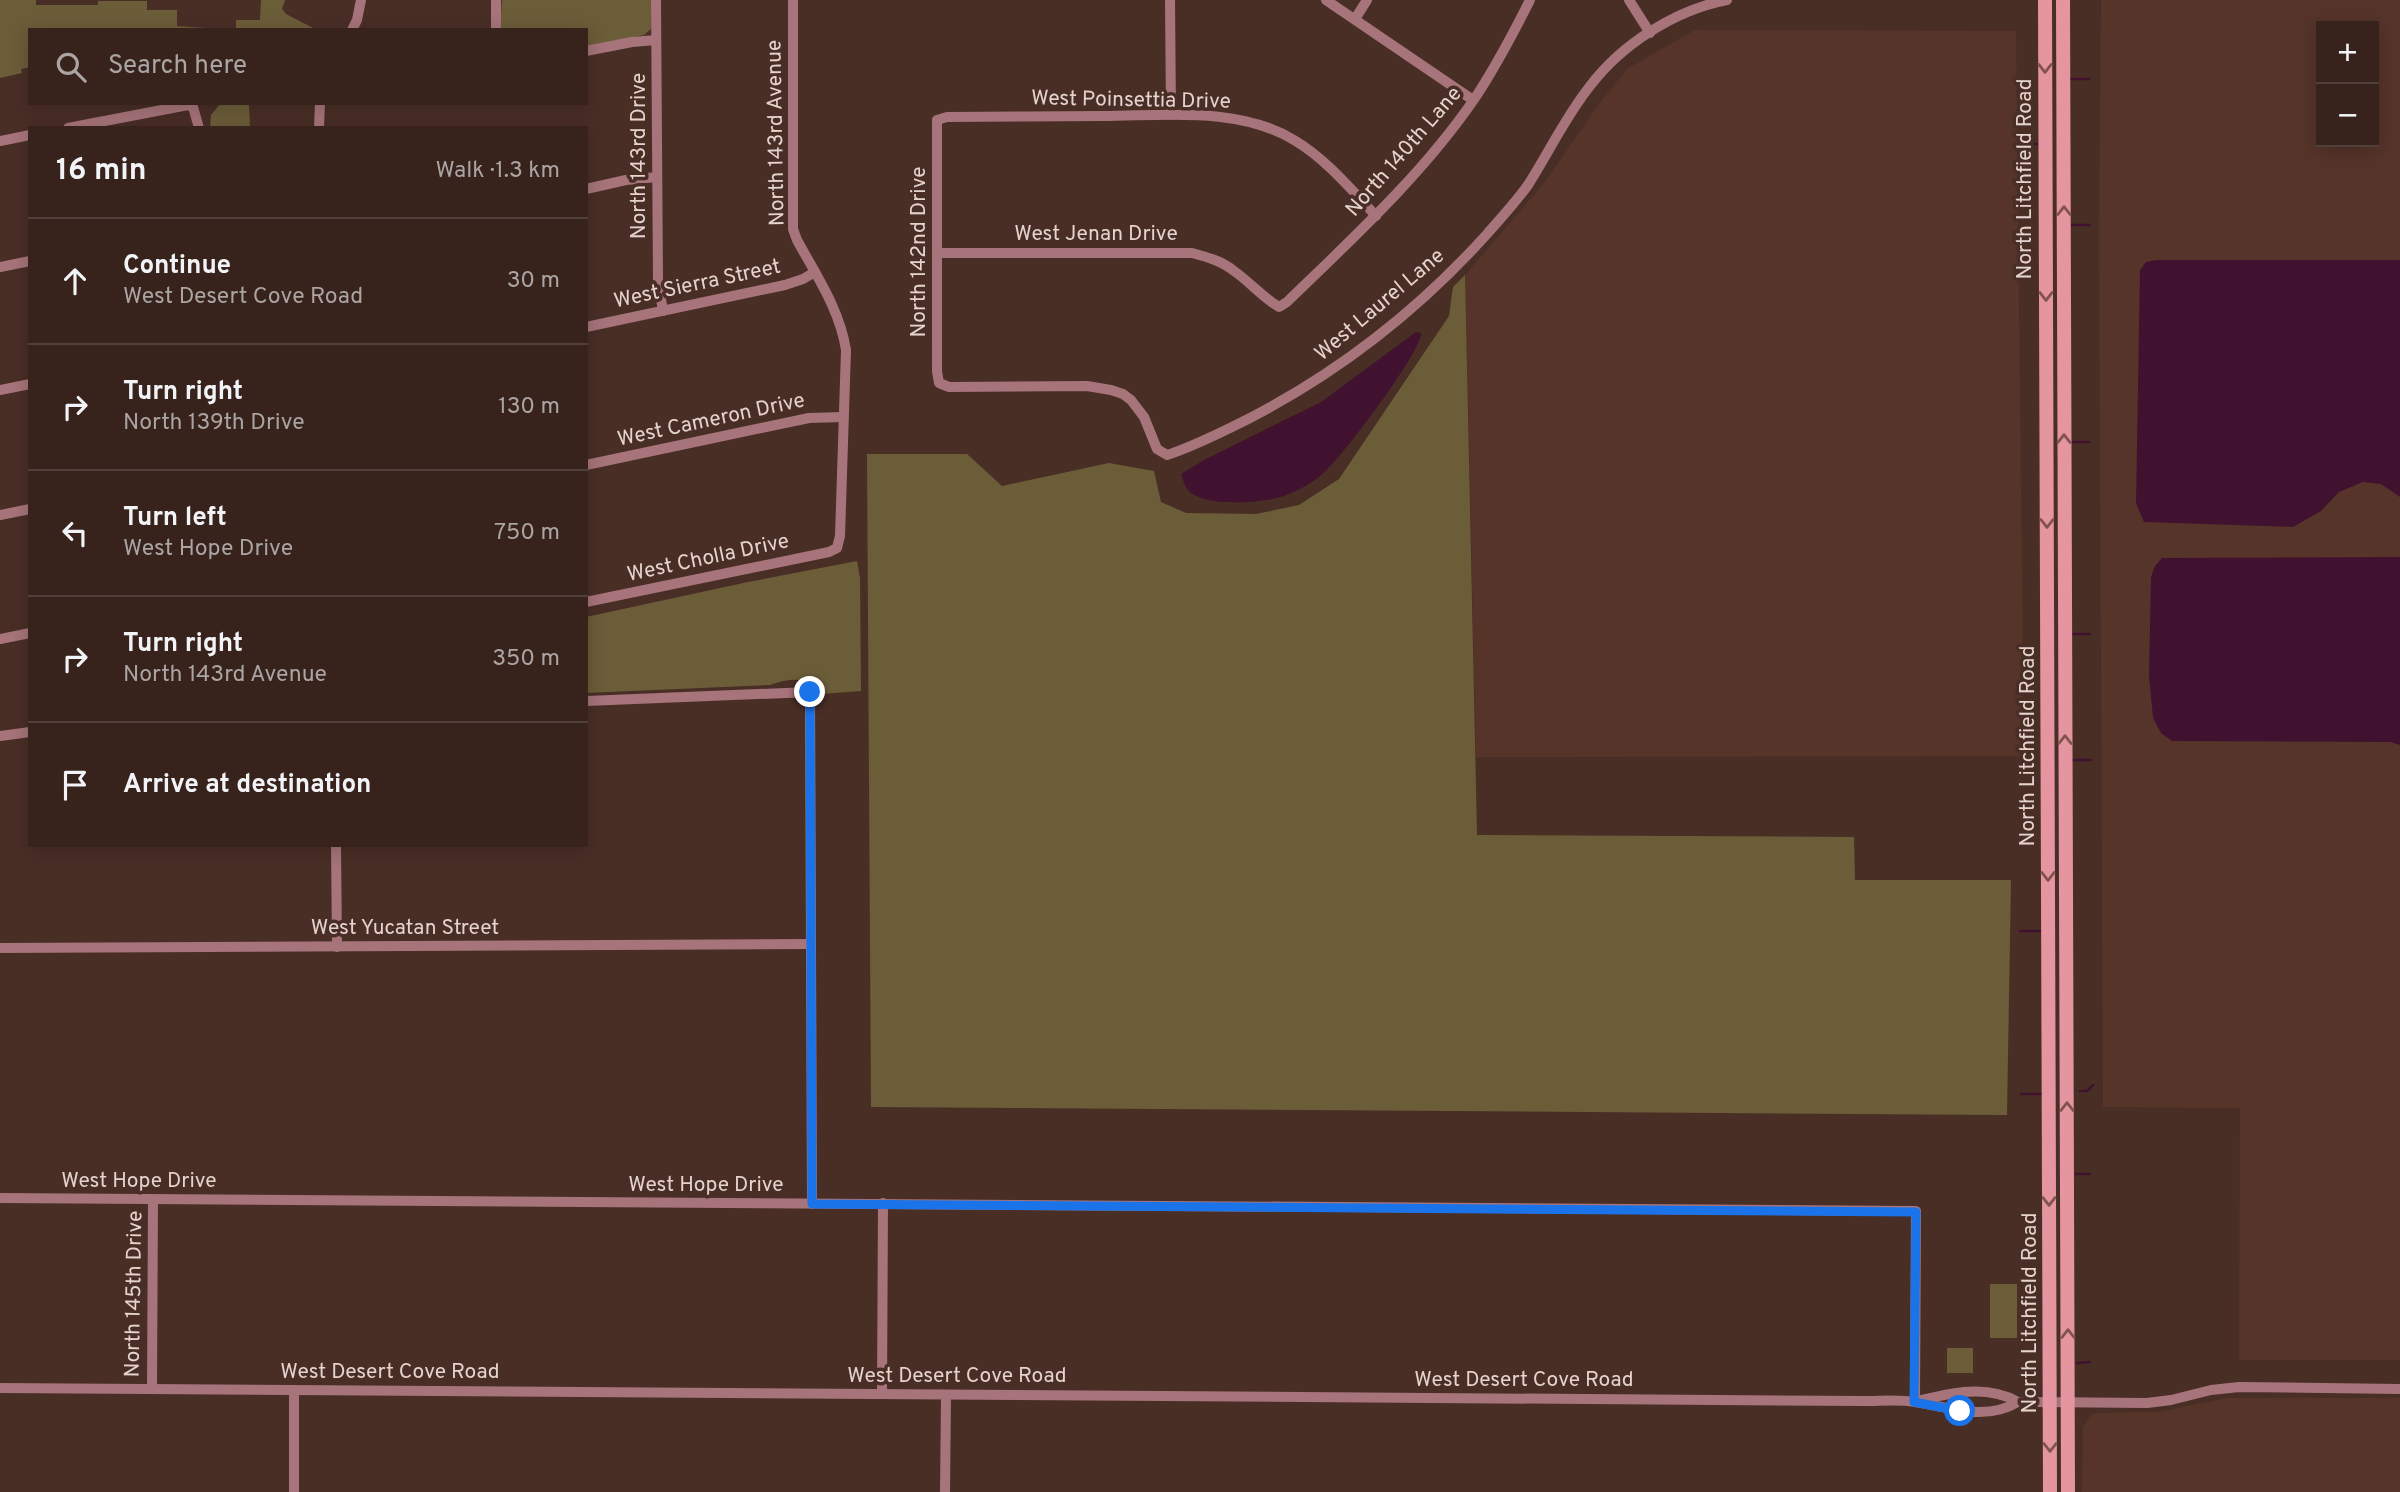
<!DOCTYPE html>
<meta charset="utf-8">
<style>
:root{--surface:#37221c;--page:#422f29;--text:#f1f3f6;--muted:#aaa4a3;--line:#513f3b}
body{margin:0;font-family:Overpass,sans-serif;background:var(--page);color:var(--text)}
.controls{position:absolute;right:21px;top:21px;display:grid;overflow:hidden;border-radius:0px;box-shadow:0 4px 18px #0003}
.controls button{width:63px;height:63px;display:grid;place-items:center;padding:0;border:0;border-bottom:2px solid var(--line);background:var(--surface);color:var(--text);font:35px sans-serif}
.stop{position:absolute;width:21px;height:21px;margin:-16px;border:5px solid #1a73e8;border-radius:50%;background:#fff}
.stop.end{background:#1a73e8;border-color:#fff;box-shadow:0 2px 7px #0008}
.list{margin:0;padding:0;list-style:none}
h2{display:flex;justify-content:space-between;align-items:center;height:91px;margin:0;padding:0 28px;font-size:30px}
h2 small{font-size:23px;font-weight:400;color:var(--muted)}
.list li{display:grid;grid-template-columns:46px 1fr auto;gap:21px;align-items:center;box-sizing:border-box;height:126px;padding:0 28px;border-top:2px solid var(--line)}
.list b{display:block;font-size:26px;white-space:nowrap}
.list p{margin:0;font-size:23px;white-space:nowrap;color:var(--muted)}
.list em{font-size:23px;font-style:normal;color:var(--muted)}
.icon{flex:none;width:38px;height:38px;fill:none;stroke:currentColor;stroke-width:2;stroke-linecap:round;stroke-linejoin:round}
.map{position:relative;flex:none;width:2400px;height:1492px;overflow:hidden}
.search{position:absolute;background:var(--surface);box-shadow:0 4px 18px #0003;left:28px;top:28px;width:560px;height:77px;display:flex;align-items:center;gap:18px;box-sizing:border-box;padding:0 24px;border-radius:0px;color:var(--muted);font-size:26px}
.panel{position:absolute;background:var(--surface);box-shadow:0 4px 18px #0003;left:28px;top:126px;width:560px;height:721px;border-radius:0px}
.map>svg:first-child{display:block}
</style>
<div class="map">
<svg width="2400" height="1492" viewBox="0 0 2400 1492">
<rect width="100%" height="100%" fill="#492e26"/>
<g fill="#56342a" fill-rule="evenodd">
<path d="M2101 0H2400V1360H2239L2240 1108 2103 1107 2099 238ZM2321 26H2374V142H2321Z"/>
<path d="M1695 30 2016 31 2024 756 1476 757 1465 275 1544 183 1599 104 1627 69Z"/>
<path d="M2228 1398H2400V1492H2082L2083 1427 2090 1416 2095 1413 2158 1412Z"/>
</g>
<g fill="#6c5d39">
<path d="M0 0H36V5H98V1H147V10H177V26L236 30H30V67L21 69 22 73 0 78Z"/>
<path d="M261 0H285L282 9 286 14 317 30H236V20H260Z"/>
<path d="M502 0H651V29L644 35 586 47V30H500Z"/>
<path d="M221 103H249L250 128H210L211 115Z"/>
<path d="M1465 275 1477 835 1854 837 1855 880H2011L2007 1115 871 1107 867 454H967L1002 486 1109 463 1154 471 1161 502 1186 513 1256 514 1299 505 1339 479 1449 316 1453 287Z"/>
<path d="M857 561 860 578 861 691 821 694 816 683C798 678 787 679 770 685L586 693V617L748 582Z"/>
<rect x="1990" y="1284" width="27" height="54"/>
<rect x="1947" y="1348" width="26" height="25"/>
</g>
<g fill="#41122f">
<path d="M2157 260H2400V497L2381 484 2363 482 2339 492 2321 511 2293 527 2144 522 2136 503 2140 270 2146 262Z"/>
<path d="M1416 332 1421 333C1423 350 1337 465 1319 477 1307 486 1295 492 1281 497 1259 503 1202 508 1187 489 1184 485 1183 478 1181 474L1204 460 1321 402Z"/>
<path d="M2400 557V745L2390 742 2172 741 2161 733 2153 718 2149 676 2151 577 2155 566 2162 558Z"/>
</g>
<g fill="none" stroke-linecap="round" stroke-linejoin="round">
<g stroke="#41122f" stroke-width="2.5">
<path d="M2071 79H2089"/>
<path d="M2018 144H2037"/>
<path d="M2072 225H2090"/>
<path d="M2073 442H2089"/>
<path d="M2073 634H2090"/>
<path d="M2073 760H2091"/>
<path d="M2020 931H2040"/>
<path d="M2080 1091H2087L2093 1085"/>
<path d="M2021 1094H2041"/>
<path d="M2076 1174H2090"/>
<path d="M2077 1363 2090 1362"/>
</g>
<g stroke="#a6747a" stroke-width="10">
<path d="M656 0 658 281 663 311"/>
<path d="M1170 0 1171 115"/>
<path d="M1326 0 1473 100"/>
<path d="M1629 0 1650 33"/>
<path d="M1355 19 1367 0"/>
<path d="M352 30 357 20 361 0"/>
<path d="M496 30V0"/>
<path d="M586 51 632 42 656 40"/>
<path d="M68 128 188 105 193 107 199 128"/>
<path d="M319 128 320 103"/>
<path d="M0 141 30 135"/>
<path d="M586 189 626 180 657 177"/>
<path d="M1376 216C1351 189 1326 159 1294 140 1238 106 1164 116 1102 116 1050 116 999 117 947 117L937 120V371L939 383 949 387 1087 386 1111 390 1123 394 1131 400 1144 417 1157 449 1167 455C1189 448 1209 438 1230 428 1327 381 1415 314 1487 234 1501 218 1516 202 1528 185 1549 152 1566 116 1590 86 1622 44 1675 10 1727 0"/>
<path d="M937 253H1192C1207 257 1222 261 1234 271 1250 282 1262 297 1279 307L1287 302C1353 238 1423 174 1475 98 1496 66 1513 34 1530 0"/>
<path d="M0 267 30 261"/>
<path d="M586 327 785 285 803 279 815 272"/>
<path d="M0 390 30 384"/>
<path d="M586 465 809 418 843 417"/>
<path d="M0 515 30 509"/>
<path d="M586 602 829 552 837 548 840 536 846 350C840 310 816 275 797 240L793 229V0"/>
<path d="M0 639 30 633"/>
<path d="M586 701 810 692 812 1204"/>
<path d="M0 736 30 732"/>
<path d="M336 845 337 947"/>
<path d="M0 948 811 944"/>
<path d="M0 1198 1916 1211 1915 1402"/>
<path d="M0 1388 1865 1401C1881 1401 1899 1399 1915 1402 1951 1407 1984 1422 2018 1402"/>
<path d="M152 1389 153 1199"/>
<path d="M882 1394 883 1203"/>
<path d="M1917 1401C1950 1393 1987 1384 2018 1402L2147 1403 2171 1400 2211 1390 2239 1387 2400 1389"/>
<path d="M294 1492V1390"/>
<path d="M945 1492 946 1395"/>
</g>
<g stroke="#e5959f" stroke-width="14">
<path d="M2045 0 2050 1492"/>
<path d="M2063 0 2068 1492"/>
</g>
</g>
<defs><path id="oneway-chevron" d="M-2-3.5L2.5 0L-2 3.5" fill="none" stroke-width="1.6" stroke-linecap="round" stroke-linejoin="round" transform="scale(1.75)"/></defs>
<g stroke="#805250">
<use href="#oneway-chevron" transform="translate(2045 68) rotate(90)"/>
<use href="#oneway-chevron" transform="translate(2064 211) rotate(-90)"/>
<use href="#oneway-chevron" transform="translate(2046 296) rotate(90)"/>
<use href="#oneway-chevron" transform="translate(2064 439) rotate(-90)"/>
<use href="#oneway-chevron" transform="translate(2047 523) rotate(90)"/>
<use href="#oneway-chevron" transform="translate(2065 740) rotate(-90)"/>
<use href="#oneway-chevron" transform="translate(2048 876) rotate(90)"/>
<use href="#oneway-chevron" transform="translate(2067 1107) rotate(-90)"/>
<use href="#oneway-chevron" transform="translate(2049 1201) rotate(90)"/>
<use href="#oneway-chevron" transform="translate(2068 1334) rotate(-90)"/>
<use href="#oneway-chevron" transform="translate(2050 1447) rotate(90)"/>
</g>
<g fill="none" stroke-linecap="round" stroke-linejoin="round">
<path stroke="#1a73e8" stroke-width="9" d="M810 692 812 1204 1916 1212 1914 1402 1960 1411"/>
</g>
<g text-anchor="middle" stroke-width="7" stroke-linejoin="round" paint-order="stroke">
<g font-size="21" fill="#e5d3ce" stroke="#492e26">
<text transform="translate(1131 99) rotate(1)" y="7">West Poinsettia Drive</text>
<text transform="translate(775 133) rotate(-91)" y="7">North 143rd Avenue</text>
<text transform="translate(1403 151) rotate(-49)" y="7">North 140th Lane</text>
<text transform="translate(638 156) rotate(-90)" y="7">North 143rd Drive</text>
<text transform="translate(2024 179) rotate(-90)" y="7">North Litchfield Road</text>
<text x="1096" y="240">West Jenan Drive</text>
<text transform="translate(918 252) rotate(-90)" y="7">North 142nd Drive</text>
<text transform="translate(697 283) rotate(-12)" y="7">West Sierra Street</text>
<text transform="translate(1379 304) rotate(-40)" y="7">West Laurel Lane</text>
<text transform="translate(711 419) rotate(-12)" y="7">West Cameron Drive</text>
<text transform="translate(708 557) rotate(-12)" y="7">West Cholla Drive</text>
<text transform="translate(2027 746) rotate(-90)" y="7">North Litchfield Road</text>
<text x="405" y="934">West Yucatan Street</text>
<text x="139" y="1187">West Hope Drive</text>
<text x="706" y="1191">West Hope Drive</text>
<text transform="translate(133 1294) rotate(-89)" y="7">North 145th Drive</text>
<text transform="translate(2029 1313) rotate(-90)" y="7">North Litchfield Road</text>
<text x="390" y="1378">West Desert Cove Road</text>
<text x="957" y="1382">West Desert Cove Road</text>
<text x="1524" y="1386">West Desert Cove Road</text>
</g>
</g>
</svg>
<div class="controls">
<button>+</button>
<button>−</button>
</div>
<div class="stop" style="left:1960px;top:1411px"></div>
<div class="stop end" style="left:810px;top:692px"></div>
<div class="search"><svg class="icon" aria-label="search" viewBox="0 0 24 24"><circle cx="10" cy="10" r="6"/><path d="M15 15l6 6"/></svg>Search here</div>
<section class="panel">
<h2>16 min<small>Walk · 1.3 km</small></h2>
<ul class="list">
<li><svg class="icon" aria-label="ahead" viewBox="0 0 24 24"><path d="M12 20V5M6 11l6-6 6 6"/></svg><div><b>Continue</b><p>West Desert Cove Road</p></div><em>30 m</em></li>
<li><svg class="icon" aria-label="right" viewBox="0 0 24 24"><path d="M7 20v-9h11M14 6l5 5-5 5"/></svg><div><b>Turn right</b><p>North 139th Drive</p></div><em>130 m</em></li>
<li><svg class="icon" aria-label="left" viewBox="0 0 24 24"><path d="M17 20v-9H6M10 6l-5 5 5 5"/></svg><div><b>Turn left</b><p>West Hope Drive</p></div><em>750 m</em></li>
<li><svg class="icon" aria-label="right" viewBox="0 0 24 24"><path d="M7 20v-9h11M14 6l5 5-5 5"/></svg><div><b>Turn right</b><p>North 143rd Avenue</p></div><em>350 m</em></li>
<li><svg class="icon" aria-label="arrive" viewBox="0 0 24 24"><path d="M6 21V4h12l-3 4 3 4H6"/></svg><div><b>Arrive at destination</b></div></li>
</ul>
</section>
</div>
